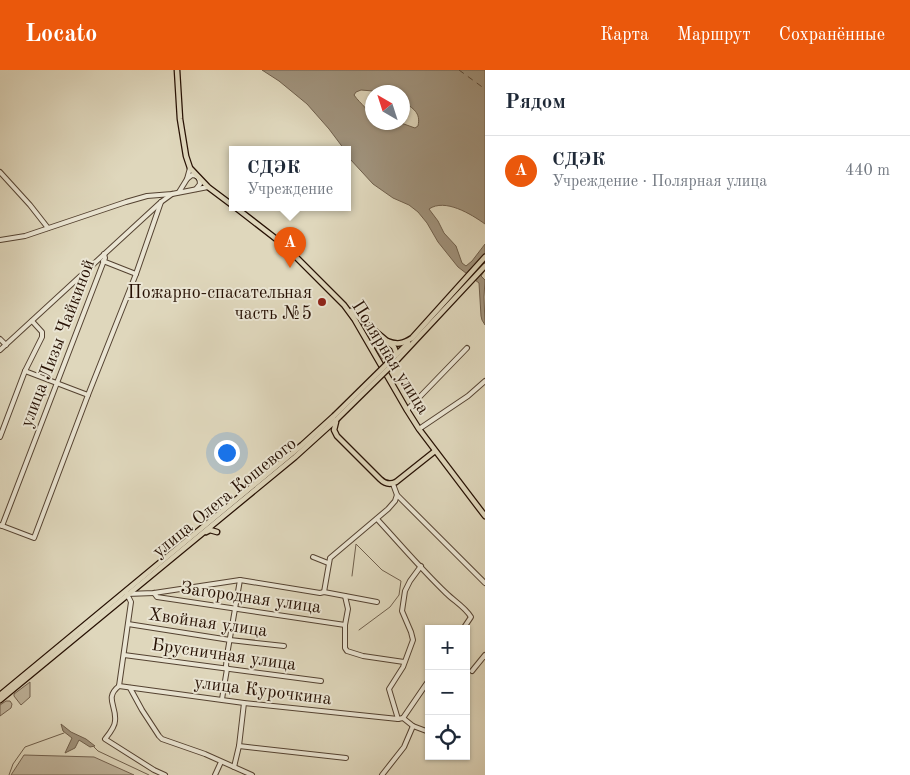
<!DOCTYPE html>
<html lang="ru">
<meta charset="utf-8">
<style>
:root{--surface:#fff;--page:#f2f2f3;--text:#1f2937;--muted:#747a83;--line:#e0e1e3;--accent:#ea580c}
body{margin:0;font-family:"Old Standard TT",serif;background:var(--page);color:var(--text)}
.controls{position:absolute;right:15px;bottom:15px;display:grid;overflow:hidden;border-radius:0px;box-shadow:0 1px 4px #0004}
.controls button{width:45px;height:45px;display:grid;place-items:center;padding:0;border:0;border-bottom:1px solid var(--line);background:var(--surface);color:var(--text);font:25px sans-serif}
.compass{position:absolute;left:365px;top:15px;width:45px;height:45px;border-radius:50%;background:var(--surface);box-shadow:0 1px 4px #0004;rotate:321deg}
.you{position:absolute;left:226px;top:382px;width:18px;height:18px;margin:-12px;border:4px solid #fff;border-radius:50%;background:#1a73e8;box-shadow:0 0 0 8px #1a73e833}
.badge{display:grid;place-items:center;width:32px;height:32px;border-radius:50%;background:var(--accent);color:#fff;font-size:16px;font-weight:700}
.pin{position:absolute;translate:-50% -41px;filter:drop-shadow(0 1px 2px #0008)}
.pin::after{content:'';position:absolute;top:26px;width:18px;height:15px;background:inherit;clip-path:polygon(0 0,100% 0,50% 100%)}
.popup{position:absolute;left:229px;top:76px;width:122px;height:65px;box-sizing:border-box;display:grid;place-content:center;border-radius:0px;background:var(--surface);filter:drop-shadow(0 1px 4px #0005);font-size:16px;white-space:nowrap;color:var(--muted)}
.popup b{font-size:19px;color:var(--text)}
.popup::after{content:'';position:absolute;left:50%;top:100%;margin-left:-10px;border:10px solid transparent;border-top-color:var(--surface)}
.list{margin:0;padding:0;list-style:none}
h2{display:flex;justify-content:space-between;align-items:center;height:65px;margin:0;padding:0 20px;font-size:21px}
h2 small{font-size:16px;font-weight:400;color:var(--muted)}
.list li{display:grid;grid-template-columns:32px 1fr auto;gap:15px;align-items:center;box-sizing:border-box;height:70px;padding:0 20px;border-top:1px solid var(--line)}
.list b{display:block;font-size:19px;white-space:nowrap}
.list p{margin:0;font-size:16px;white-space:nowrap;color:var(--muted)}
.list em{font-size:16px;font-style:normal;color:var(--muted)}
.icon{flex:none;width:28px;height:28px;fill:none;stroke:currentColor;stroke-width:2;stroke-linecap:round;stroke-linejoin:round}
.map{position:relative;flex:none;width:485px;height:705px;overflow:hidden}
header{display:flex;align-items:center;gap:30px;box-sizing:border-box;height:70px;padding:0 25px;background:var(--accent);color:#fff}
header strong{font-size:24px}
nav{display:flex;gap:28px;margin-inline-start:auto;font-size:18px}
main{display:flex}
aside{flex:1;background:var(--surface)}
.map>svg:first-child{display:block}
</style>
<header>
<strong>Locato</strong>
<nav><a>Карта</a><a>Маршрут</a><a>Сохранённые</a></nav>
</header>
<main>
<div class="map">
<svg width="485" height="705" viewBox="0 0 485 705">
<rect width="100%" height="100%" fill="#dfd7bc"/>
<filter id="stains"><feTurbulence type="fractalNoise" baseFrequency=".004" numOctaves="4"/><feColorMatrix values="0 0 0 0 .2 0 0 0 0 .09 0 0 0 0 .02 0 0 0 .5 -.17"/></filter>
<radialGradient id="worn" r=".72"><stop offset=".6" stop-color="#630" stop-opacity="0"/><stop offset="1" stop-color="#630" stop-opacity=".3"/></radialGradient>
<g fill="#c0b59d" stroke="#736250">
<path d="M357 250H359L392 278 393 282 391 286 382 289Z"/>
<path d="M30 612V627L21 635 14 626V624Z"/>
<path d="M6 631H10L12 634 11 638 0 646V635Z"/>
<path d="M24 685 94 687 134 705H11Z"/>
</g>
<g fill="#a0937d" stroke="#6f5f4c" fill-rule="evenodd">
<path d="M262 0H485V154C471 144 445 128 429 139L438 151 444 163 456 176 462 193 466 196 472 191 485 174V200L481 206 485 210 484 227 485 255 482 250 481 246 479 213 458 197 438 172 427 153 418 142 409 135 393 128 373 114 350 89 348 84V79H344L329 59 307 34 279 11ZM361 20 385 22H402L403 31C413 39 421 42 418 56L415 58 401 53 372 52C372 41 360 34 354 25L356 22Z"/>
<path d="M61 654 71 662 86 669 95 676 90 677 79 670 75 678 65 683 72 668 63 661Z"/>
</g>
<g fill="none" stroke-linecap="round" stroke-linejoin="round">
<g stroke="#6f5f4c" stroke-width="1">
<path d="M352 506 356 474 382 500 401 511 399 525 390 537 359 560"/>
<path d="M94 677 98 681 149 705"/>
<path d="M9 705 13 694 25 677 64 663"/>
</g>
<path stroke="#5d4b3a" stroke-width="1" stroke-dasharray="6 5" stroke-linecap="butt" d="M459 0 485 19"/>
<g stroke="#544231" stroke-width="6">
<g id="minor">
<path d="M0 102 30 135 48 158"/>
<path d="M187 109 192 105C197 105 200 108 200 114L196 119"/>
<path d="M179 122 187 109 190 98"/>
<path d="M0 170 25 166 126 132 147 126 172 124 208 117"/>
<path d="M103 191 136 204"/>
<path d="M0 269 6 275"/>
<path d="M0 280 161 132 172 124"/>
<path d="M25 301 88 325"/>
<path d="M407 340 467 278"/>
<path d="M419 359 468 326 485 311"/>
<path d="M0 367 25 301 42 267V262L32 251"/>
<path d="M393 414 397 425 485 513"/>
<path d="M377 449C400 474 422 500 446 523 454 531 465 537 471 547L463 559"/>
<path d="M0 455 34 468 88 325 136 204 161 132"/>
<path d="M2 456 105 188 104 184"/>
<path d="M313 487 328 493"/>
<path d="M324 522 330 488 388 439 395 431 397 425"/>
<path d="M154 523 157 527 345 555"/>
<path d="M345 526 348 539 345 555V578L347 581 363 586 404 592"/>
<path d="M128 554 230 570 284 576"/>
<path d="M124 585 321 611"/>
<path d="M472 601 485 585"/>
<path d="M119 616 131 532 127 524 154 523 240 510 320 523 324 522 377 532"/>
<path d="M119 616 244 633 398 649 403 648 413 656 429 662"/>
<path d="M119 616C104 628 117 636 115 651 115 657 109 664 105 669L154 700 165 705"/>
<path d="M130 618 142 640 159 666 162 669 205 684 252 705"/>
<path d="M222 629 227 599 226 596 227 585 240 510"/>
<path d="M403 648 429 610"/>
<path d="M398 649 389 619 403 597 413 570 411 562 402 541 405 521 410 511 421 496"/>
<path d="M239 676 346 688"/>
<path d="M234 697 239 676 244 633"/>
<path d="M215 705 221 692"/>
<path d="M382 705 404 677 413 656"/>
</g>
</g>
<g stroke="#261003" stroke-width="7">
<g id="major">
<path d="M177 0 180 49 186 86 190 98 208 117 232 135"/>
<path d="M235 137 284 175 344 235 355 250 407 340 419 359 485 446"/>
<path d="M351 241 394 277 396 282 395 286"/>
<path d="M387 271C397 275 403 274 412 268L485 187"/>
<path d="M396 285 408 273"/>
<path d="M398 289 485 196"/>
<path d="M336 352 334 360 337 366 380 409C385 414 390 415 396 412L435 381"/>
<path d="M206 462 210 460 217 462"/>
<path d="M0 625 302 375 334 346"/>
<path d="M0 630 295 387 337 349"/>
</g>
</g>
<use href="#minor" stroke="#eae5d3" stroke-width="4"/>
<use href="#major" stroke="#dfd7bc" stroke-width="4.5"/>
<g stroke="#261003" stroke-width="7" stroke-linecap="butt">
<g id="major-bridge">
<path d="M334 346 395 286"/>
<path d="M337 349 398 289"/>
</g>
</g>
<use href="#major-bridge" stroke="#dfd7bc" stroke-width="4.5"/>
</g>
<circle fill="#8f2418" stroke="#eae5d3" stroke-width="2" cx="322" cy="232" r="5"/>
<g text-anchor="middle" stroke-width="4" stroke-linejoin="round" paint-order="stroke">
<g font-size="18" fill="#261003" stroke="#eae5d3" text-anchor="end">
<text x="312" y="228">Пожарно-спасательная<tspan x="312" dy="21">часть №5</tspan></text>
</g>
<g font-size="18" fill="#261003" stroke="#eae5d3">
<text transform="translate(57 273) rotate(-69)" y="6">улица Лизы Чайкиной</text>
<text transform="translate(391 287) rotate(58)" y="6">Полярная улица</text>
<text transform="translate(224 427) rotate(-39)" y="6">улица Олега Кошевого</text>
<text transform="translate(251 527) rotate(8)" y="6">Загородная улица</text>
<text transform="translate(208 552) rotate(8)" y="6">Хвойная улица</text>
<text transform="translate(224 584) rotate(8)" y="6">Брусничная улица</text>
<text transform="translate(263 620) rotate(7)" y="6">улица Курочкина</text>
</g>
</g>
<rect width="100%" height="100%" filter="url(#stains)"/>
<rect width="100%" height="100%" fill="url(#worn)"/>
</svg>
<div class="controls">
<button>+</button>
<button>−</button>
<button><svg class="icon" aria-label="locate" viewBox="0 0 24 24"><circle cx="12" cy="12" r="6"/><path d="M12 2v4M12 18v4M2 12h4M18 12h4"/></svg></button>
</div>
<svg class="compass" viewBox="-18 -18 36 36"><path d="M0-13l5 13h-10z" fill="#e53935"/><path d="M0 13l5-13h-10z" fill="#747a83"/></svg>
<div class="you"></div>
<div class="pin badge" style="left:290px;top:198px">A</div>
<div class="popup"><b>СДЭК</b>Учреждение</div>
</div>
<aside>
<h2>Рядом<small></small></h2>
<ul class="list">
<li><span class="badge">A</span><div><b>СДЭК</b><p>Учреждение · Полярная улица</p></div><em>440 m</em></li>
</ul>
</aside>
</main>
